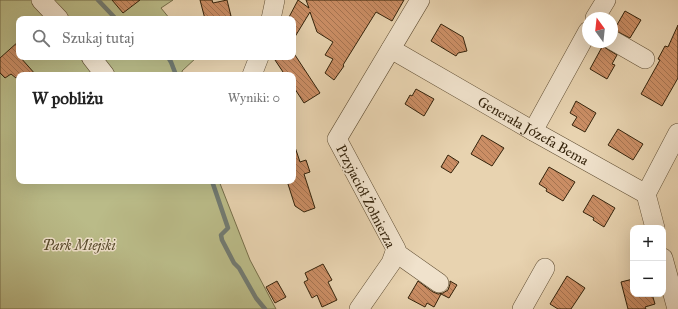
<!DOCTYPE html>
<html lang="pl">
<meta charset="utf-8">
<style>
:root{--surface:#fff;--page:#f2f2f2;--text:#222;--muted:#767676;--line:#e0e0e0}
body{margin:0;font-family:"IM FELL Great Primer",serif;background:var(--page);color:var(--text)}
.controls{position:absolute;right:12px;bottom:12px;display:grid;overflow:hidden;border-radius:8px;box-shadow:0 4px 16px #0002}
.controls button{width:36px;height:36px;display:grid;place-items:center;padding:0;border:0;border-bottom:1px solid var(--line);background:var(--surface);color:var(--text);font:20px sans-serif}
.compass{position:absolute;left:582px;top:12px;width:36px;height:36px;border-radius:50%;background:var(--surface);box-shadow:0 4px 16px #0002;rotate:345deg}
.list{margin:0;padding:0;list-style:none}
h2{display:flex;justify-content:space-between;align-items:center;height:52px;margin:0;padding:0 16px;font-size:17px}
h2 small{font-size:13px;font-weight:400;color:var(--muted)}
.icon{flex:none;width:22px;height:22px;fill:none;stroke:currentColor;stroke-width:2;stroke-linecap:round;stroke-linejoin:round}
.map{position:relative;flex:none;width:678px;height:309px;overflow:hidden}
.search{position:absolute;background:var(--surface);box-shadow:0 4px 16px #0002;left:16px;top:16px;width:280px;height:44px;display:flex;align-items:center;gap:10px;box-sizing:border-box;padding:0 14px;border-radius:8px;color:var(--muted);font-size:15px}
.panel{position:absolute;background:var(--surface);box-shadow:0 4px 16px #0002;left:16px;top:72px;width:280px;height:112px;border-radius:8px}
.map>svg:first-child{display:block}
</style>
<div class="map">
<svg width="678" height="309" viewBox="0 0 678 309">
<defs>
<pattern id="building-back-hatch" width="6" height="6" patternUnits="userSpaceOnUse"><rect width="6" height="6" fill="#cb8e65"/><path d="M-1 5l2 2M0 0l6 6M5-1l2 2" fill="none" stroke="#a67451"/></pattern>
</defs>
<rect width="100%" height="100%" fill="#e8d3b0"/>
<filter id="stains"><feTurbulence type="fractalNoise" baseFrequency=".005" numOctaves="4"/><feColorMatrix values="0 0 0 0 .2 0 0 0 0 .09 0 0 0 0 .02 0 0 0 .5 -.17"/></filter>
<radialGradient id="worn" r=".72"><stop offset=".6" stop-color="#630" stop-opacity="0"/><stop offset="1" stop-color="#630" stop-opacity=".3"/></radialGradient>
<path fill="#babb88" stroke="#776f4a" d="M0 0H173L161 8 170 19H19V57H197L182 71 183 75H19V181H219L250 260 276 309H0Z"/>
<g fill="none" stroke-linecap="round" stroke-linejoin="round">
<g stroke="#727b72" stroke-width="4.5">
<path d="M98 0 116 19"/>
<path d="M168 57 171 62 176 75"/>
<path d="M212 181 228 228 221 235 222 240 234 263 239 268 256 298 265 309"/>
</g>
</g>
<g fill="url(#building-back-hatch)" stroke="#34230b">
<path d="M112 0H140L123 13Z"/>
<path d="M200 0H212L213 3 227 0 231 16 220 19H205Z"/>
<path d="M298 0 309 8 306 0H404L392 21 376 12 343 65 344 66 334 80 325 73 333 59 325 55 333 42 317 32 310 12 293 40V19H288Z"/>
<path d="M625 11 641 20 630 38 614 30Z"/>
<path d="M441 24 463 37 467 51 458 53 456 56 431 41Z"/>
<path d="M678 25V78L662 106 641 94 660 60 658 59 665 46 668 47Z"/>
<path d="M19 41V57H20L36 75H19L16 78 11 74 5 78 0 73V58Z"/>
<path d="M602 47 604 48V47L617 55 612 64 615 65 607 79 590 69Z"/>
<path d="M293 52 320 93 304 103 293 86V75H285L273 57H293Z"/>
<path d="M416 89 434 99 424 116 405 104 410 95 412 96Z"/>
<path d="M576 101 596 113 585 132 572 125 577 117 570 113Z"/>
<path d="M618 129 643 144 633 160 608 145Z"/>
<path d="M482 135 504 148 492 166 471 154Z"/>
<path d="M293 147H295L300 162 306 160 310 172 304 174 315 208 304 212 295 206 287 181H293Z"/>
<path d="M448 155 459 162 451 173 441 167Z"/>
<path d="M549 167 575 182 563 201 546 191 547 189 539 184Z"/>
<path d="M593 195 615 208 604 227 593 220 594 218 583 212Z"/>
<path d="M323 264 332 280 328 282 337 300 322 307 317 295 312 298 304 282 308 280 305 273Z"/>
<path d="M567 276 585 288 571 309H558L550 304Z"/>
<path d="M633 279V294H652L655 304 645 307 646 309H628L621 282Z"/>
<path d="M277 281 286 297 275 303 266 287Z"/>
<path d="M418 281 433 292 438 294 443 293 448 290 450 284V281L457 285 449 298 441 294 434 307 427 303 425 307 408 298Z"/>
</g>
<g fill="none" stroke-linecap="round" stroke-linejoin="round">
<g stroke="#614f34" stroke-width="20">
<g id="minor">
<path d="M41 0 59 19"/>
<path d="M595 18 606 0"/>
<path d="M271 19 275 0"/>
<path d="M612 40 645 59"/>
<path id="s1" d="M391 49 533 131 646 194 655 228"/>
<path d="M91 57 105 75"/>
<path d="M252 75 259 57"/>
<path d="M533 131 588 31"/>
<path d="M646 194 678 133"/>
<path d="M395 252 439 283"/>
<path d="M663 258 677 309"/>
<path d="M359 309 391 263 396 249 337 139 420 0"/>
<path d="M522 309 545 268"/>
</g>
</g>
<use href="#minor" stroke="#f0e2cc" stroke-width="19"/>
</g>
<g text-anchor="middle" stroke-width="3" stroke-linejoin="round" paint-order="stroke">
<g font-size="14" fill="#34230b" stroke="#f0e2cc">
<text dy="5" stroke="none"><textPath href="#s1" startOffset="164">Generała Józefa Bema</textPath></text>
<text transform="translate(366 196) rotate(63)" y="5">Przyjaciół Żołnierza</text>
</g>
<g font-size="14" font-style="italic" fill="#56492a" stroke="#f0e2cc">
<text x="79" y="250">Park Miejski</text>
</g>
</g>
<rect width="100%" height="100%" filter="url(#stains)"/>
<rect width="100%" height="100%" fill="url(#worn)"/>
</svg>
<div class="controls">
<button>+</button>
<button>−</button>
</div>
<svg class="compass" viewBox="-18 -18 36 36"><path d="M0-13l5 13h-10z" fill="#e53935"/><path d="M0 13l5-13h-10z" fill="#767676"/></svg>
<div class="search"><svg class="icon" aria-label="search" viewBox="0 0 24 24"><circle cx="10" cy="10" r="6"/><path d="M15 15l6 6"/></svg>Szukaj tutaj</div>
<section class="panel">
<h2>W pobliżu<small>Wyniki: 0</small></h2>
<ul class="list">
</ul>
</section>
</div>
